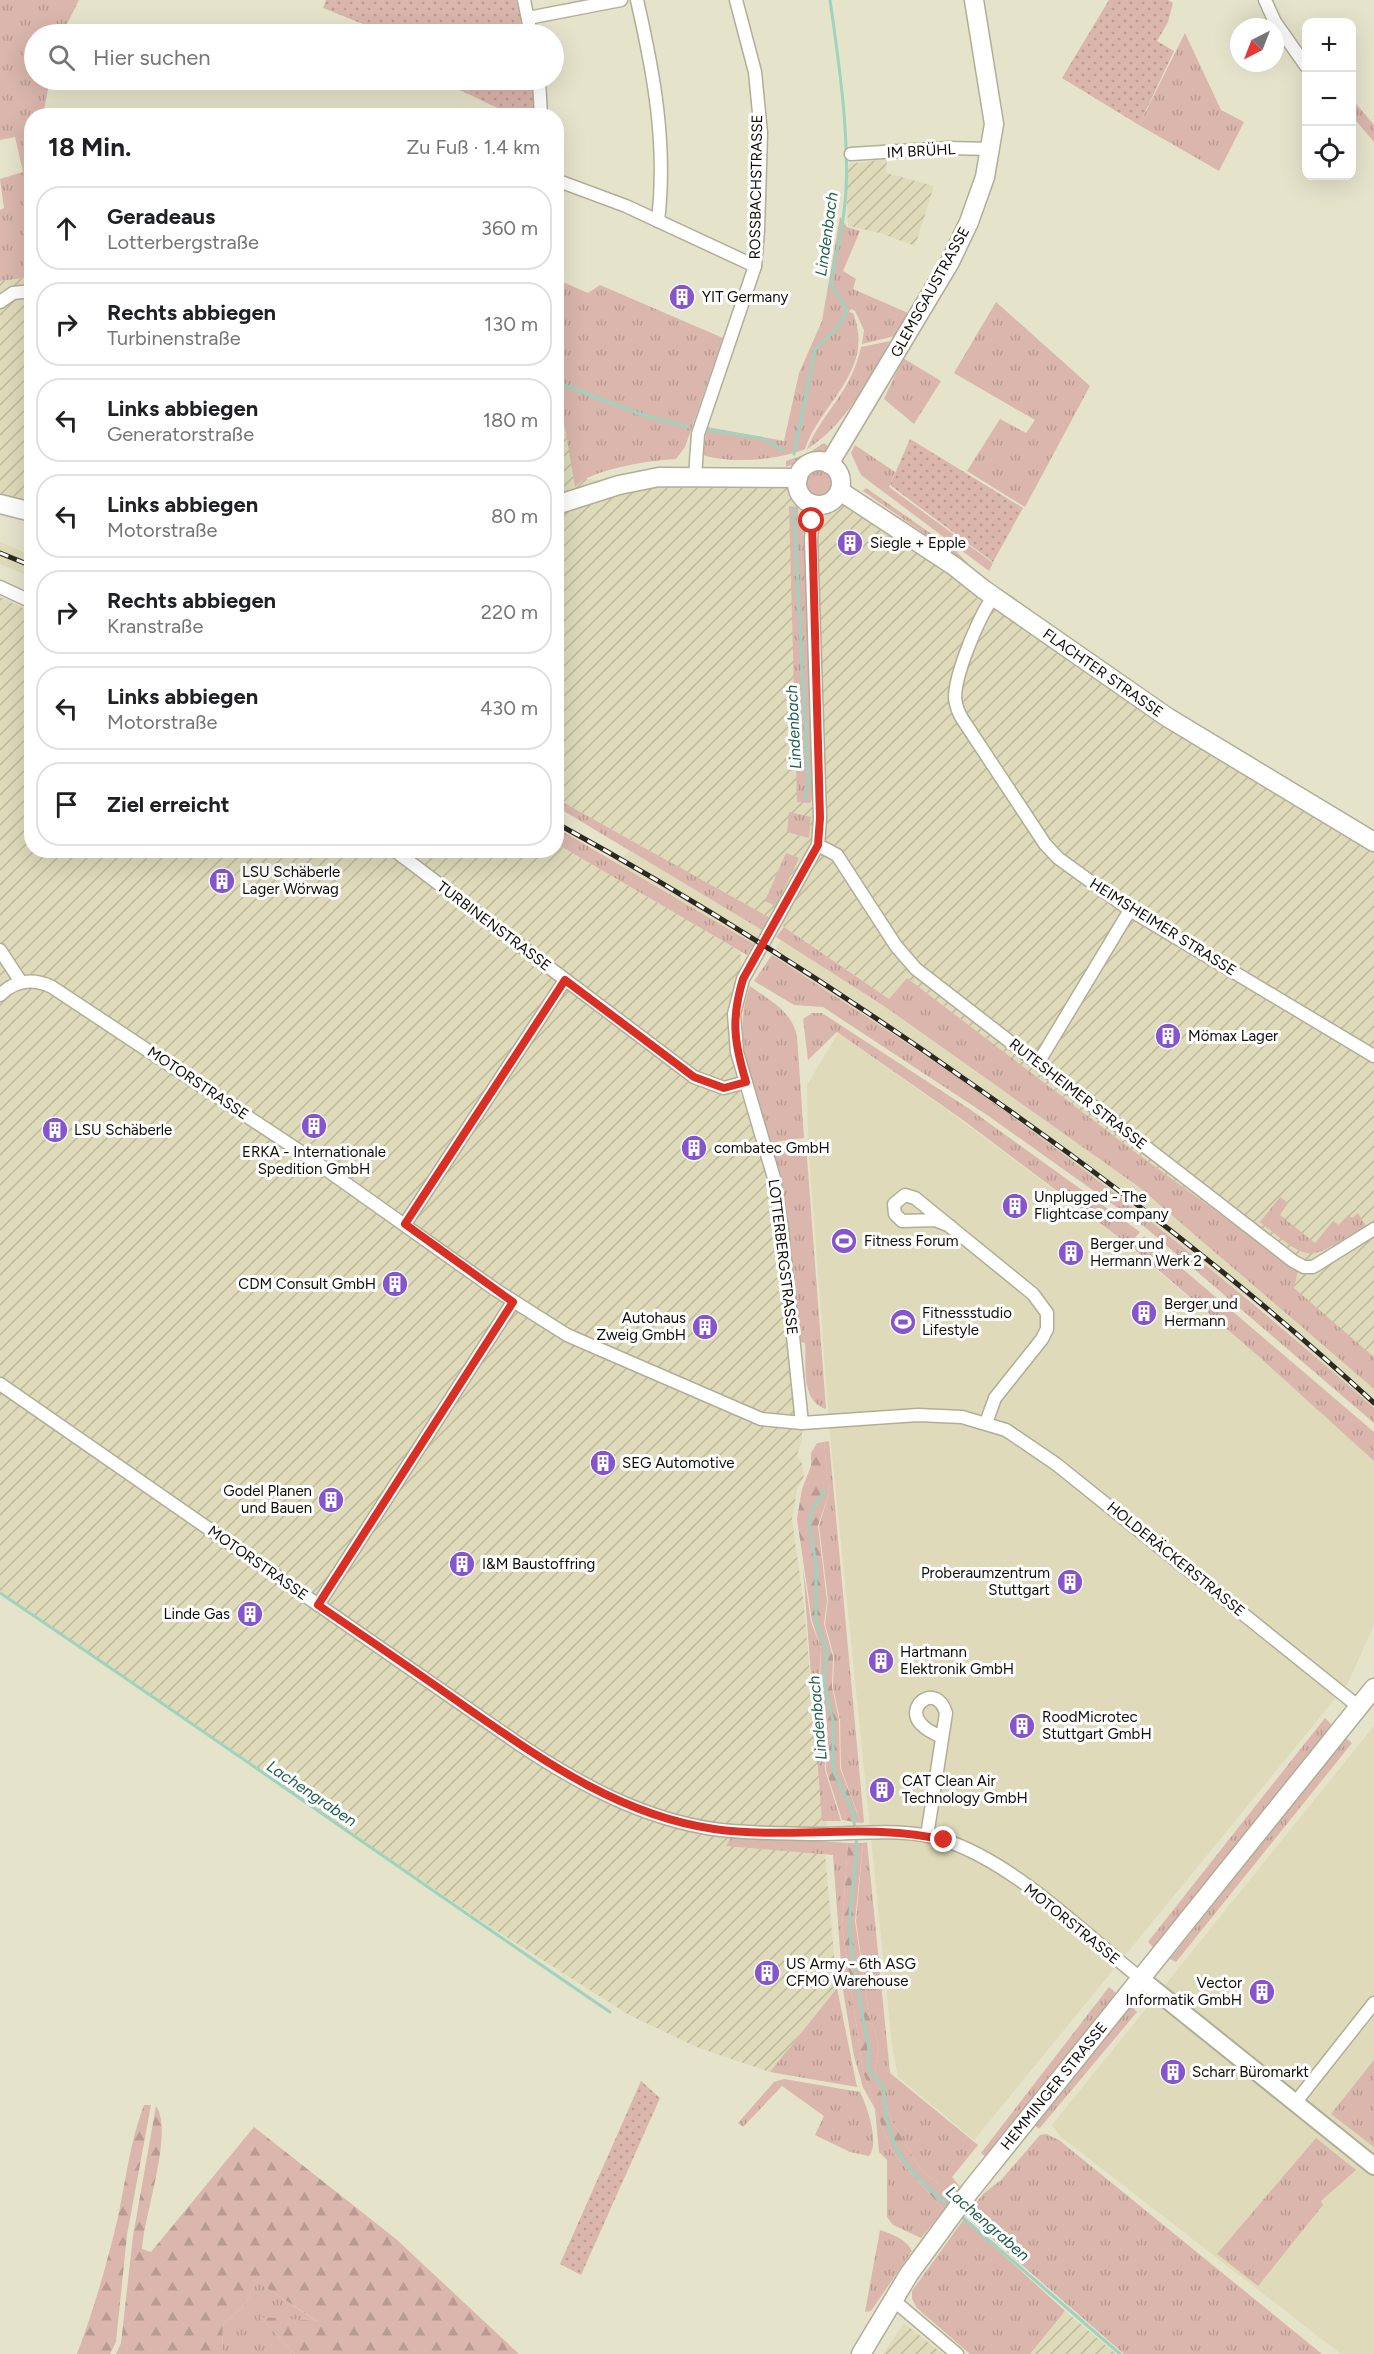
<!DOCTYPE html>
<html lang="de">
<meta charset="utf-8">
<style>
:root{--surface:#fff;--page:#f2f2f2;--text:#202124;--muted:#757577;--line:#e0e0e0}
body{margin:0;font-family:Figtree,sans-serif;background:var(--page);color:var(--text)}
.controls{position:absolute;right:18px;top:18px;display:grid;overflow:hidden;border-radius:12px;box-shadow:0 6px 24px #0002}
.controls button{width:54px;height:54px;display:grid;place-items:center;padding:0;border:0;border-bottom:2px solid var(--line);background:var(--surface);color:var(--text);font:30px sans-serif}
.compass{position:absolute;left:1230px;top:18px;width:54px;height:54px;border-radius:50%;background:var(--surface);box-shadow:0 6px 24px #0002;rotate:222deg}
.stop{position:absolute;width:18px;height:18px;margin:-14px;border:4px solid #d93025;border-radius:50%;background:#fff}
.stop.end{background:#d93025;border-color:#fff;box-shadow:0 2px 6px #0008}
.list{margin:0;padding:0;list-style:none}
h2{display:flex;justify-content:space-between;align-items:center;height:78px;margin:0;padding:0 24px;font-size:26px}
h2 small{font-size:20px;font-weight:400;color:var(--muted)}
.list li{display:grid;grid-template-columns:39px 1fr auto;gap:18px;align-items:center;box-sizing:border-box;height:84px;margin:0 12px 12px;padding:0 12px;border:2px solid var(--line);border-radius:24px}
.list b{display:block;font-size:22px;white-space:nowrap}
.list p{margin:0;font-size:20px;white-space:nowrap;color:var(--muted)}
.list em{font-size:20px;font-style:normal;color:var(--muted)}
.icon{flex:none;width:33px;height:33px;fill:none;stroke:currentColor;stroke-width:2;stroke-linecap:round;stroke-linejoin:round}
.map{position:relative;flex:none;width:1374px;height:2354px;overflow:hidden}
.search{position:absolute;background:var(--surface);box-shadow:0 6px 24px #0002;left:24px;top:24px;width:540px;height:66px;display:flex;align-items:center;gap:15px;box-sizing:border-box;padding:0 21px;border-radius:33px;color:var(--muted);font-size:22px}
.panel{position:absolute;background:var(--surface);box-shadow:0 6px 24px #0002;left:24px;top:108px;width:540px;height:750px;border-radius:24px}
.map>svg:first-child{display:block}
</style>
<div class="map">
<svg width="1374" height="2354" viewBox="0 0 1374 2354">
<defs>
<pattern id="industrial-furrows" width="10" height="10" patternUnits="userSpaceOnUse" patternTransform="scale(1.5)"><rect width="10" height="10" fill="#dedaba"/><path d="M-1 1l2-2M0 10L10 0M9 11l2-2" fill="none" stroke="#bdba9e"/></pattern>
<pattern id="grass-tufts" width="24" height="20" patternUnits="userSpaceOnUse" patternTransform="scale(1.5)"><rect width="24" height="20" fill="#dab6ac"/><path d="M3 7l-1-3M5 7V3M7 7l1-3M15 17l-1-3M17 17v-4M19 17l1-3" fill="none" stroke="#ba9b92"/></pattern>
<pattern id="forest-firs" width="22" height="20" patternUnits="userSpaceOnUse" patternTransform="scale(1.5)"><rect width="22" height="20" fill="#dab6ac"/><path d="M5 1l3.5 6h-7zM16 11l3.5 6h-7z" fill="#ba9b92"/></pattern>
<pattern id="garden-dots" width="8" height="8" patternUnits="userSpaceOnUse" patternTransform="scale(1.5)"><rect width="8" height="8" fill="#dab6ac"/><path d="M2 2h.1M6 6h.1" fill="none" stroke="#ba9b92" stroke-width="1.8" stroke-linecap="round"/></pattern>
</defs>
<rect width="100%" height="100%" fill="#e6e3cb"/>
<g fill="#dedaba">
<path d="M0 542 31 555V577L0 564Z"/>
<path d="M630 851 762 930 754 944 617 863Z"/>
<path d="M781 940 884 1006 1139 1187 1374 1389V1408L1267 1313 1140 1213 1001 1109 909 1044 772 955Z"/>
<path d="M838 1033 965 1123 1121 1240 1257 1355 1374 1461V1625L1348 1683 974 2140 898 2077 892 2045 830 1434 808 1141 807 1085Z"/>
<path d="M1374 1726V2354H1341L1061 2137 1052 2125Z"/>
</g>
<g fill="url(#industrial-furrows)">
<path d="M887 159 886 173 934 186 915 246 880 233 848 226 846 179 849 164Z"/>
<path d="M31 277V512L0 504V281Z"/>
<path d="M556 379 582 478 635 486 792 488 801 501 814 508 831 507 846 498 1374 842V1357L1293 1288 1298 1271 1131 1149 907 978 889 999 777 922 557 799Z"/>
<path d="M0 597 31 612 32 850H556L557 844 740 951 743 979 739 994 737 1052 740 1094 765 1147 802 1423V1441L797 1455 802 1463 804 1476 797 1490 792 1519 804 1606 814 1720 828 1834 825 1853 837 1988 770 2072 699 2048 629 2015 483 1922 0 1594Z"/>
<path d="M1065 2311 1116 2354H1030Z"/>
<path d="M904 2323 943 2354H883Z"/>
</g>
<g fill="url(#grass-tufts)">
<path d="M0 0H79L62 34H34V80H50L43 115 32 116 31 129 26 131 32 132 31 277 0 281V210L4 208 0 179 23 172 15 137 0 140Z"/>
<path d="M1185 33 1221 110 1244 122 1219 171 1139 125Z"/>
<path d="M1352 99 1374 125V142L1352 116Z"/>
<path d="M840 217 847 227 860 231 843 271 856 279 853 289 908 313 895 336 862 344 864 330 855 311 851 309 849 312 853 313C876 370 821 402 805 449 780 460 729 464 703 455L707 427 784 441 799 373 822 321Z"/>
<path d="M556 279 588 293 600 285 723 338 685 447 676 459C652 460 590 469 575 487L557 380Z"/>
<path d="M996 302 1090 386 1025 507 967 471 1000 419 1026 433 1035 420 954 373Z"/>
<path d="M890 341C868 380 846 425 807 449 824 410 851 393 861 347Z"/>
<path d="M903 358 941 381 914 424 884 399Z"/>
<path d="M824 443 829 447 822 454 786 467V461L807 454Z"/>
<path d="M855 445 895 472 889 487 993 563 989 571 861 475 851 453Z"/>
<circle cx="819" cy="482" r="14"/>
<path d="M866 488 956 551 969 565 863 491Z"/>
<path d="M789 506 798 507V522L803 523 814 796 810 803 797 802Z"/>
<path d="M557 799 772 919 762 930 557 807Z"/>
<path d="M789 812 811 817 809 838 787 832Z"/>
<path d="M557 828 754 944 747 955 557 844Z"/>
<path d="M786 853 799 858 776 906 765 901Z"/>
<path d="M784 927 889 999 907 978 1131 1149 1298 1271 1294 1288 1374 1357V1389L1139 1187 884 1006 776 937Z"/>
<path d="M772 955C849 1006 928 1055 1002 1109 1131 1203 1255 1302 1374 1408V1423L1146 1228 987 1115 823 1007 794 1005 754 981Z"/>
<path d="M750 986C770 1001 791 1010 797 1036L804 1138 767 1143C755 1093 730 1037 750 986Z"/>
<path d="M812 1013H822L971 1110 1140 1232 1129 1245 963 1120 837 1032 808 1060 803 1019Z"/>
<path d="M806 1144 826 1409C799 1401 807 1361 805 1343L801 1342 773 1149Z"/>
<path d="M1280 1197 1288 1203 1280 1215 1315 1243 1333 1221 1339 1225 1348 1215 1352 1218 1358 1213 1366 1226C1306 1260 1315 1266 1260 1222Z"/>
<path d="M1144 1236 1374 1432V1461L1257 1355 1133 1248Z"/>
<path d="M829 1441 864 1822 861 1823 841 1768 840 1720 833 1688 834 1657 825 1624 828 1600 819 1526 829 1493 824 1442Z"/>
<path d="M803 1568 811 1622 821 1648 819 1680 826 1724 825 1770 841 1821H822Z"/>
<path d="M1325 1718 1332 1725 1154 1948 1148 1942Z"/>
<path d="M1346 1738 1352 1743 1176 1962 1170 1959Z"/>
<path d="M732 1836 848 1843 842 1926 863 2071 875 2109 893 2153 944 2210 921 2238 893 2225 887 2217V2160L879 2152 875 2109 863 2087 854 2056 843 1990 833 1855 726 1846Z"/>
<path d="M867 1842 890 2073 978 2145 952 2177 960 2187 954 2197 920 2169 892 2121 879 2087 875 2069 879 2048 868 2007 856 1921 863 1843Z"/>
<path d="M1109 1987 1116 1993 987 2158 981 2153Z"/>
<path d="M837 1988 857 2087 770 2072Z"/>
<path d="M1131 2006 1137 2012 1039 2129 1034 2124Z"/>
<path d="M1374 2060V2147L1331 2114Z"/>
<path d="M784 2079 860 2092C867 2106 880 2143 869 2156L850 2152 815 2135 824 2116 782 2086 743 2127 738 2123 774 2082Z"/>
<path d="M1046 2134 1059 2140 1322 2354H1124L966 2216 983 2194 1001 2180 1040 2135Z"/>
<path d="M1316 2138 1356 2170 1321 2201 1323 2205 1258 2286 1217 2254Z"/>
<path d="M964 2219 1065 2311 1030 2354H970L917 2308 912 2299V2291Z"/>
<path d="M880 2230C893 2235 905 2238 912 2251L871 2311 865 2312Z"/>
<path d="M256 2281 318 2322 261 2318 295 2354H222L223 2324 245 2305Z"/>
</g>
<g fill="url(#forest-firs)">
<path d="M824 1442 829 1493 818 1526 827 1601 824 1624 833 1657 832 1687 839 1720 840 1768 861 1823 842 1820 826 1770 827 1724 820 1680 821 1648 812 1621 797 1519 802 1489 811 1466V1453L817 1443Z"/>
<path d="M848 1843H863L855 1921 868 2007 879 2048 875 2069 879 2087 892 2121 920 2169 954 2197 944 2210 893 2153 875 2109 863 2071 842 1926Z"/>
<path d="M144 2105H151L127 2235 116 2342 110 2354H77C94 2309 107 2264 118 2217 126 2180 130 2141 144 2105Z"/>
<path d="M156 2106C174 2131 144 2215 142 2249L151 2252 254 2127 396 2239 519 2354H295L260 2317 317 2321 256 2281 245 2305 223 2324 222 2354H116L121 2343 133 2236Z"/>
</g>
<g fill="url(#garden-dots)">
<path d="M326 0H516L525 34H374L373 28 323 8Z"/>
<path d="M1109 0H1168L1173 3 1168 22 1157 41 1174 51 1139 125 1062 78Z"/>
<path d="M439 80H533L537 115H512Z"/>
<path d="M910 439 1023 508 993 562 890 485Z"/>
<path d="M641 2081 660 2098 581 2275 560 2264Z"/>
</g>
<g fill="none" stroke-linecap="round" stroke-linejoin="round">
<g stroke="#9ed3bd" stroke-width="3">
<path d="M556 382 643 415 688 427"/>
<path d="M707 430 761 438 783 450"/>
<path d="M794 454 815 349 838 327 847 310 831 285C834 260 841 237 844 212 852 151 839 62 830 0"/>
<path d="M794 508 808 781 805 799"/>
<path d="M825 1490 812 1510 809 1524 816 1563V1621L827 1652 824 1681 833 1721V1770L853 1812 855 1830"/>
<path d="M0 1593C205 1731 406 1873 610 2012"/>
<path d="M856 1837C859 1868 847 1900 850 1933 852 1963 859 1994 864 2024 867 2042 871 2048 868 2068L884 2088C884 2148 907 2170 951 2208"/>
<path d="M961 2216 1120 2354"/>
</g>
<g stroke="#b1ae97" stroke-width="15">
<g id="minor">
<path d="M524 0 531 34"/>
<path d="M637 0C654 74 667 145 658 221"/>
<path d="M1265 0 1275 22 1306 66"/>
<path d="M528 18 621 0"/>
<path d="M539 80 541 116"/>
<path d="M851 154 948 148 991 149"/>
<path d="M556 180 626 206 755 266"/>
<path d="M0 302 13 293 32 291"/>
<path d="M695 476 698 434 755 266 758 230 761 133 755 72 736 0"/>
<path d="M0 587 32 602"/>
<path d="M993 597C979 617 955 673 955 698 956 706 959 714 963 720L1045 844 1058 858 1130 910 1374 1056"/>
<path d="M818 845 837 855 896 946 916 969 1293 1261 1304 1267H1313L1374 1229"/>
<path d="M394 850 694 1077 724 1088 746 1082"/>
<path d="M0 950 21 982"/>
<path d="M0 995C15 980 33 978 52 987L310 1158 496 1290 567 1335 761 1419 802 1423 918 1415 962 1417 1006 1430 1056 1464 1359 1707"/>
<path d="M1038 1063 1130 910"/>
<path d="M405 1224 565 980"/>
<path d="M950 1226 935 1220 902 1221 895 1214 894 1204 905 1195 915 1198 1033 1294 1047 1313V1329L1042 1339 995 1398 986 1423"/>
<path d="M0 1384 519 1744C579 1784 641 1818 713 1829 748 1834 783 1833 818 1834 860 1834 904 1827 944 1840 1015 1863 1082 1932 1140 1978"/>
<path d="M802 1423 782 1230 774 1178 737 1052 734 1014 743 979 818 845 820 818 811 539 814 505"/>
<path d="M318 1605 513 1302"/>
<path d="M927 1836 946 1713C936 1681 904 1707 921 1724 926 1730 935 1734 942 1737"/>
<path d="M1295 2103 1374 2003"/>
<path d="M892 2299 957 2354"/>
</g>
</g>
<g stroke="#b1ae97" stroke-width="20">
<path id="tertiary" d="M1140 1978 1374 2166"/>
</g>
<g stroke="#b1ae97" stroke-width="21">
<g id="secondary">
<circle cx="819" cy="483" r="22"/>
<path d="M829 464 950 262 969 222 985 177 994 124 974 0"/>
<path d="M840 491 954 566 983 589 1167 717 1374 842"/>
<path d="M0 504 32 512"/>
<path d="M556 505 619 485 659 477 798 478"/>
<path d="M861 2354 909 2274 970 2191 1374 1688"/>
</g>
</g>
<use href="#minor" stroke="#fff" stroke-width="12"/>
<use href="#tertiary" stroke="#fff" stroke-width="16"/>
<use href="#secondary" stroke="#fff" stroke-width="18"/>
<g stroke="#2b2920" stroke-width="5">
<g id="rail">
<path d="M0 553 32 566"/>
<path d="M556 823C704 904 846 995 983 1092 1119 1187 1252 1290 1374 1403"/>
</g>
</g>
<use href="#rail" stroke="#fff" stroke-width="3" stroke-dasharray="9" stroke-linecap="butt"/>
</g>
<g fill="none" stroke-linecap="round" stroke-linejoin="round">
<path stroke="#d93025" stroke-width="8" d="M812 521 820 818 818 845 743 979C731 1019 734 1042 746 1082L724 1088 694 1077 565 980 405 1224 513 1302 318 1605C368 1639 418 1673 467 1708 544 1761 619 1815 714 1829 789 1840 871 1822 944 1840"/>
</g>
<defs>
<g id="building-disc" transform="scale(1.35)"><circle r="9.5" fill="#8655ce" stroke="#fff"/><path d="M-4-6H4V6H1V3H-1V6H-4ZM-2.5-4.3h1.7v1.8h-1.7ZM.8-4.3h1.7v1.8H.8ZM-2.5-1h1.7V.8h-1.7ZM.8-1h1.7V.8H.8Z" fill="#fff"/></g>
<g id="stadium-disc" transform="scale(1.35)"><circle r="9.5" fill="#8655ce" stroke="#fff"/><path d="M0-5a6.5 5 0 1 0 0 10a6.5 5 0 1 0 0-10ZM-3.5-1.8h7v3.6h-7Z" fill="#fff"/></g>
</defs>
<g fill-rule="evenodd">
<use href="#building-disc" x="682" y="297"/>
<use href="#building-disc" x="850" y="543"/>
<use href="#building-disc" x="222" y="881"/>
<use href="#building-disc" x="1168" y="1036"/>
<use href="#building-disc" x="314" y="1126"/>
<use href="#building-disc" x="55" y="1130"/>
<use href="#building-disc" x="694" y="1148"/>
<use href="#building-disc" x="1015" y="1206"/>
<use href="#stadium-disc" x="844" y="1241"/>
<use href="#building-disc" x="1071" y="1253"/>
<use href="#building-disc" x="395" y="1284"/>
<use href="#building-disc" x="1144" y="1313"/>
<use href="#stadium-disc" x="903" y="1322"/>
<use href="#building-disc" x="705" y="1327"/>
<use href="#building-disc" x="603" y="1463"/>
<use href="#building-disc" x="331" y="1500"/>
<use href="#building-disc" x="462" y="1564"/>
<use href="#building-disc" x="1070" y="1582"/>
<use href="#building-disc" x="250" y="1614"/>
<use href="#building-disc" x="881" y="1661"/>
<use href="#building-disc" x="1022" y="1726"/>
<use href="#building-disc" x="882" y="1790"/>
<use href="#building-disc" x="767" y="1973"/>
<use href="#building-disc" x="1262" y="1992"/>
<use href="#building-disc" x="1173" y="2072"/>
</g>
<g text-anchor="middle" stroke-width="6" stroke-linejoin="round" paint-order="stroke">
<g font-size="15" fill="#0f0d06" stroke="#fff">
<text transform="translate(921 151) rotate(-3)" y="5">IM BRÜHL</text>
<text transform="translate(756 187) rotate(-89)" y="5">ROSSBACHSTRASSE</text>
<text transform="translate(930 292) rotate(-61)" y="5">GLEMSGAUSTRASSE</text>
<text transform="translate(1103 673) rotate(35)" y="5">FLACHTER STRASSE</text>
<text transform="translate(494 926) rotate(37)" y="5">TURBINENSTRASSE</text>
<text transform="translate(1163 927) rotate(32)" y="5">HEIMSHEIMER STRASSE</text>
<text transform="translate(198 1083) rotate(34)" y="5">MOTORSTRASSE</text>
<text transform="translate(1078 1094) rotate(38)" y="5">RUTESHEIMER STRASSE</text>
<text transform="translate(783 1257) rotate(83)" y="5">LOTTERBERGSTRASSE</text>
<text transform="translate(1176 1559) rotate(39)" y="5">HOLDERÄCKERSTRASSE</text>
<text transform="translate(258 1563) rotate(35)" y="5">MOTORSTRASSE</text>
<text transform="translate(1072 1924) rotate(39)" y="5">MOTORSTRASSE</text>
<text transform="translate(1054 2086) rotate(-51)" y="5">HEMMINGER STRASSE</text>
</g>
<g font-size="15" fill="#0f0d06" stroke="#fff" text-anchor="start">
<text x="702" y="302">YIT Germany</text>
<text x="870" y="548">Siegle + Epple</text>
<text x="242" y="877">LSU Schäberle<tspan x="242" dy="17">Lager Wörwag</tspan></text>
<text x="1188" y="1041">Mömax Lager</text>
<text x="74" y="1135">LSU Schäberle</text>
<text x="714" y="1153">combatec GmbH</text>
<text x="314" y="1157" text-anchor="middle">ERKA - Internationale<tspan x="314" dy="17">Spedition GmbH</tspan></text>
<text x="1034" y="1202">Unplugged - The<tspan x="1034" dy="17">Flightcase company</tspan></text>
<text x="864" y="1246">Fitness Forum</text>
<text x="1090" y="1249">Berger und<tspan x="1090" dy="17">Hermann Werk 2</tspan></text>
<text x="376" y="1289" text-anchor="end">CDM Consult GmbH</text>
<text x="1164" y="1309">Berger und<tspan x="1164" dy="17">Hermann</tspan></text>
<text x="922" y="1318">Fitnessstudio<tspan x="922" dy="17">Lifestyle</tspan></text>
<text x="686" y="1323" text-anchor="end">Autohaus<tspan x="686" dy="17">Zweig GmbH</tspan></text>
<text x="622" y="1468">SEG Automotive</text>
<text x="312" y="1496" text-anchor="end">Godel Planen<tspan x="312" dy="17">und Bauen</tspan></text>
<text x="482" y="1569">I&amp;M Baustoffring</text>
<text x="1050" y="1578" text-anchor="end">Proberaumzentrum<tspan x="1050" dy="17">Stuttgart</tspan></text>
<text x="230" y="1619" text-anchor="end">Linde Gas</text>
<text x="900" y="1657">Hartmann<tspan x="900" dy="17">Elektronik GmbH</tspan></text>
<text x="1042" y="1722">RoodMicrotec<tspan x="1042" dy="17">Stuttgart GmbH</tspan></text>
<text x="902" y="1786">CAT Clean Air<tspan x="902" dy="17">Technology GmbH</tspan></text>
<text x="786" y="1969">US Army - 6th ASG<tspan x="786" dy="17">CFMO Warehouse</tspan></text>
<text x="1242" y="1988" text-anchor="end">Vector<tspan x="1242" dy="17">Informatik GmbH</tspan></text>
<text x="1192" y="2077">Scharr Büromarkt</text>
</g>
<g font-size="16" font-style="italic" fill="#21614b" stroke="#fff">
<text transform="translate(826 234) rotate(-82)" y="6">Lindenbach</text>
<text transform="translate(793 727) rotate(-93)" y="6">Lindenbach</text>
<text transform="translate(817 1718) rotate(-95)" y="6">Lindenbach</text>
<text transform="translate(312 1793) rotate(34)" y="6">Lachengraben</text>
<text transform="translate(988 2223) rotate(41)" y="6">Lachengraben</text>
</g>
</g>
</svg>
<div class="controls">
<button>+</button>
<button>−</button>
<button><svg class="icon" aria-label="locate" viewBox="0 0 24 24"><circle cx="12" cy="12" r="6"/><path d="M12 2v4M12 18v4M2 12h4M18 12h4"/></svg></button>
</div>
<svg class="compass" viewBox="-18 -18 36 36"><path d="M0-13l5 13h-10z" fill="#e53935"/><path d="M0 13l5-13h-10z" fill="#757577"/></svg>
<div class="stop" style="left:812px;top:521px"></div>
<div class="stop end" style="left:944px;top:1840px"></div>
<div class="search"><svg class="icon" aria-label="search" viewBox="0 0 24 24"><circle cx="10" cy="10" r="6"/><path d="M15 15l6 6"/></svg>Hier suchen</div>
<section class="panel">
<h2>18 Min.<small>Zu Fuß · 1.4 km</small></h2>
<ul class="list">
<li><svg class="icon" aria-label="ahead" viewBox="0 0 24 24"><path d="M12 20V5M6 11l6-6 6 6"/></svg><div><b>Geradeaus</b><p>Lotterbergstraße</p></div><em>360 m</em></li>
<li><svg class="icon" aria-label="right" viewBox="0 0 24 24"><path d="M7 20v-9h11M14 6l5 5-5 5"/></svg><div><b>Rechts abbiegen</b><p>Turbinenstraße</p></div><em>130 m</em></li>
<li><svg class="icon" aria-label="left" viewBox="0 0 24 24"><path d="M17 20v-9H6M10 6l-5 5 5 5"/></svg><div><b>Links abbiegen</b><p>Generatorstraße</p></div><em>180 m</em></li>
<li><svg class="icon" aria-label="left" viewBox="0 0 24 24"><path d="M17 20v-9H6M10 6l-5 5 5 5"/></svg><div><b>Links abbiegen</b><p>Motorstraße</p></div><em>80 m</em></li>
<li><svg class="icon" aria-label="right" viewBox="0 0 24 24"><path d="M7 20v-9h11M14 6l5 5-5 5"/></svg><div><b>Rechts abbiegen</b><p>Kranstraße</p></div><em>220 m</em></li>
<li><svg class="icon" aria-label="left" viewBox="0 0 24 24"><path d="M17 20v-9H6M10 6l-5 5 5 5"/></svg><div><b>Links abbiegen</b><p>Motorstraße</p></div><em>430 m</em></li>
<li><svg class="icon" aria-label="arrive" viewBox="0 0 24 24"><path d="M6 21V4h12l-3 4 3 4H6"/></svg><div><b>Ziel erreicht</b></div></li>
</ul>
</section>
</div>
